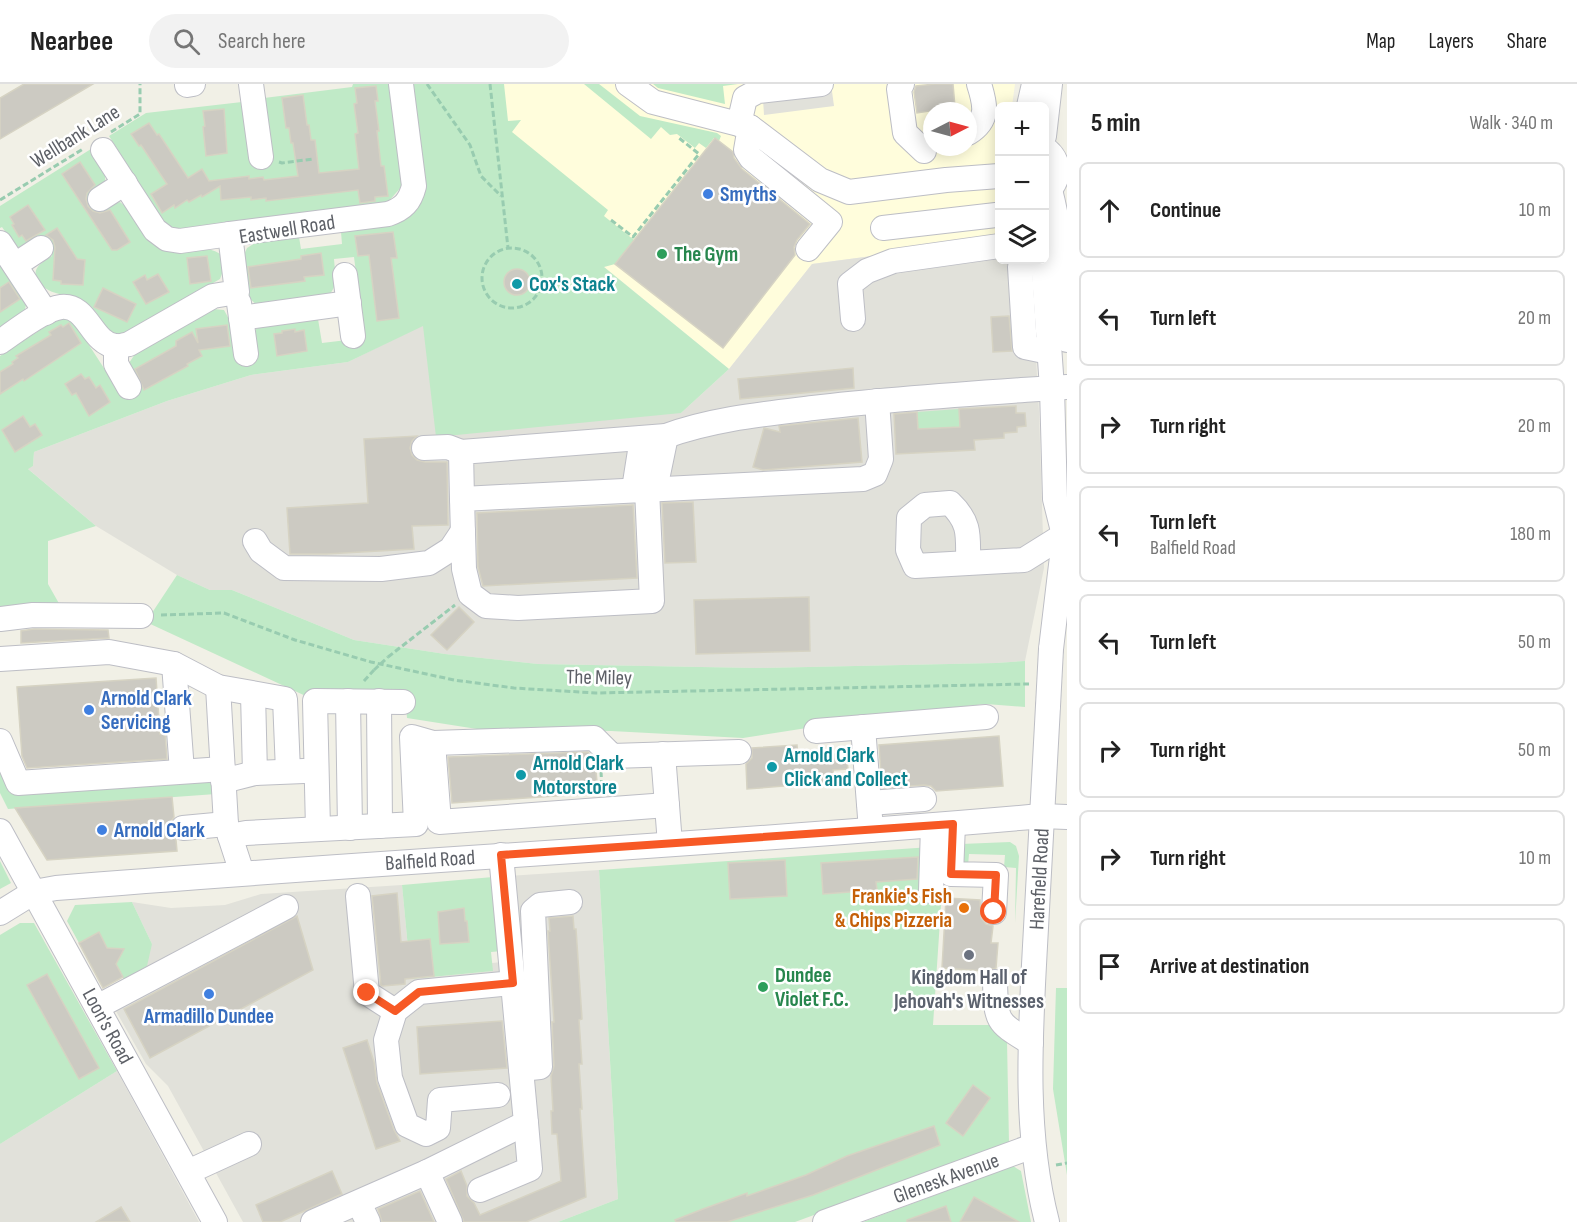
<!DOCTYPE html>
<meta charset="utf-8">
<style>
:root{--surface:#fff;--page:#f2f2f2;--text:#222;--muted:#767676;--line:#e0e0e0}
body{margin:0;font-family:"Sofia Sans Condensed",sans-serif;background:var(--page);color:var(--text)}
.controls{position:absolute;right:18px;top:18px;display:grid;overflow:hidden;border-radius:9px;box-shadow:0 3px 15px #0003}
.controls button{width:54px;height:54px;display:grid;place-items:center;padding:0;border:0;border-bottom:2px solid var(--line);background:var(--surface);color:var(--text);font:30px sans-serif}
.compass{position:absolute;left:923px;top:18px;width:54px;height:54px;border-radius:50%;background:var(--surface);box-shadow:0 3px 15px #0003;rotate:84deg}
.stop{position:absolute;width:18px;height:18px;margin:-14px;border:4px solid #f75925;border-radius:50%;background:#fff}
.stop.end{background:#f75925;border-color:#fff;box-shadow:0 2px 6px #0008}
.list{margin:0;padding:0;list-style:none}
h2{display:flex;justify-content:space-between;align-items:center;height:78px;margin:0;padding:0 24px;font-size:26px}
h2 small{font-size:20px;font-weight:400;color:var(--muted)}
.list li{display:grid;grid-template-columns:39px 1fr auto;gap:18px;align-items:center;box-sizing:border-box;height:96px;margin:0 12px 12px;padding:0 12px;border:2px solid var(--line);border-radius:9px}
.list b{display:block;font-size:22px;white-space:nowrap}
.list p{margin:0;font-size:20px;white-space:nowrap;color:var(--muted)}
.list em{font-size:20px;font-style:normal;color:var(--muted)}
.icon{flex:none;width:33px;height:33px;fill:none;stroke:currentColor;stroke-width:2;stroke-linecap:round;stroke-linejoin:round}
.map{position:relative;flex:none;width:1067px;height:1138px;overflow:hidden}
header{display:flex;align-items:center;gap:36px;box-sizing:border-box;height:84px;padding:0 30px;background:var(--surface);border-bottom:2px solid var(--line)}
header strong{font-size:28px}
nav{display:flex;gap:33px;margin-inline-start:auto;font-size:21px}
.search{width:420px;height:54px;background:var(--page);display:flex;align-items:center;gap:15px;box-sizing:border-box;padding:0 21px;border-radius:33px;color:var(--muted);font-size:22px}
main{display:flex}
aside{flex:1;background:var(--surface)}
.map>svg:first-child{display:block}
</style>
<header>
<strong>Nearbee</strong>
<div class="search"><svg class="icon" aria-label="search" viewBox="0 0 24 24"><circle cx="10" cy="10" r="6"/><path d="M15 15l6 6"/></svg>Search here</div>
<nav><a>Map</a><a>Layers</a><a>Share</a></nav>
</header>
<main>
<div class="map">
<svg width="1067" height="1138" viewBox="0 0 1067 1138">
<rect width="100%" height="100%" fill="#f1f0e6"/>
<path fill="#fffddc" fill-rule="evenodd" d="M496 0H1015L1012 22H999V54L994 91 999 104V155L812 180 729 285 603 182 507 91ZM932 27H968V63H932Z"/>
<g fill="#e1e1da">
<path d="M762 0H831L834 22 764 31Z"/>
<path d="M999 155V176H1028L1031 183 1039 328 1044 484 1025 577 996 579 756 584 538 580 445 570 354 556 232 506H210L177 491 96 442 27 384 33 382 34 368 167 317 251 291 348 278 423 241 681 329 729 285 812 180Z"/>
<path d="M599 786 618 1115 558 1138H346L344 1136 341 1138H243L168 1002 146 980 104 906 124 896 152 860 132 818 171 824 225 821 261 810 402 801 411 895 492 887V879L502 878 493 793Z"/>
<path d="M117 987 199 1138H0V1060Z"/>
</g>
<g fill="#c0eac7">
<path d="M353 0H390L403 101 388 118 183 145H173L165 140 109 52 146 29 242 18 250 77 271 74 264 14 352 3Z"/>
<path d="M410 0H504L508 37 521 36 512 48 608 126 604 132 634 156 615 180 604 183 729 285 681 329 436 353 423 242 348 278 251 291 167 317 34 368 33 382 28 385 96 442 48 457V500L61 523 0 528V272L57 235H67L76 241 122 312 129 279 135 270 213 225 224 226 230 237 236 276 256 245 260 243 318 235 322 259 364 254 354 173 334 175C335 190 339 201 328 212L257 221 249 214 243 173 247 164 255 159 299 153 301 165 342 160 341 148 406 131Z"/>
<path d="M584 0H599L640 32 717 49 721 52 719 57 714 54 706 64 699 59 695 64 677 50 670 51 661 43 651 55Z"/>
<path d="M653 0H738L723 2 725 20 658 4Z"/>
<path d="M91 65C98 76 109 87 104 101L112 120 120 118 126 123C145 152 153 171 193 167 205 166 209 163 220 170L223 187 220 195 122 251C103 249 102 230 88 220 73 209 50 214 38 197 30 184 43 178 52 172L41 155 25 164 16 163 2 143 0 144V122Z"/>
<path d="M0 181 26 221 24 229 0 244Z"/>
<path d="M959 325 960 343 918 345 917 328Z"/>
<path d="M177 491 210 506H232L354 556 445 570 538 580 756 584 996 579 1025 577V623L986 620 909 628 743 654 611 647 477 645 407 634 405 608 367 605 310 614 146 538Z"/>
<path d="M0 687 201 694 210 699 216 710 8 725 0 709Z"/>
<path d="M1010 758 1016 762 1019 772 1015 839 1016 784 1004 783 1005 771 969 770 968 782 961 778V760Z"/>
<path d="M945 762 933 941H998L1007 957 1009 1059 795 1138H558L618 1115 599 786Z"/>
<path d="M0 777 11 799 0 805Z"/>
<path d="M493 793 502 867 491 868 493 887 411 895 402 801Z"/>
<path d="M132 818 152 860 147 882 124 896 113 876 121 870 119 865 109 868 98 849 79 859 67 837 75 821Z"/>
<path d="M20 839H34L117 987 0 1060V851Z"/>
<path d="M1056 904H1067V1091L1053 1005Z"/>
<path d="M1013 1082 1021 1087 1031 1138H863Z"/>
</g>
<g fill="#cccac2" stroke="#d6d3c3" stroke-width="1.5">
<path d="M24 0H93L0 55V14Z"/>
<path d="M935 0H953L955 23 917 29 914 8 916 2Z"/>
<path d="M376 2 378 17H375L379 47H377L381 82H384L388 112 375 113V117L360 119 358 106 266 117V114L251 116V113L221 116 220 102 202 113 201 111 189 118 187 116 175 124 174 121 162 129 151 110 167 100 141 61 139 62 131 50 149 39 157 51 159 50 188 94 202 85 209 97 249 92V95L263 93 264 96 298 92 293 59H291L289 44H286L282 14 303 11 307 41H309L311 56H315L319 89 359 85 355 50 358 49 354 20 357 19 355 4Z"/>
<path d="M224 25 227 69 206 72 203 43 205 42 203 27Z"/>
<path d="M715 54 733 68 734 74 742 85 810 140 797 156 794 163 795 171 723 264 615 180Z"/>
<path d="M80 78 95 101 87 109 86 115 88 122 93 127 100 129 110 126 130 158 117 166H112L62 90Z"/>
<path d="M28 121 45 146 26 157 22 151 19 153 12 141 14 140 10 133Z"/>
<path d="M57 144 77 175 85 176 83 201 61 200V197L53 196 55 163 53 156 46 151Z"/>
<path d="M393 148 397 174H391L399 234 377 237 369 171 358 172 355 152Z"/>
<path d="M321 169 324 191 304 193 305 197 251 204 248 183 301 175V172Z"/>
<path d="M207 172 211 197 190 200 187 174Z"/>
<circle cx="517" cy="198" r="13"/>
<path d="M158 190 169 208 146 220 133 198 145 191 147 196Z"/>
<path d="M9 198 20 215 0 228V204Z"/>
<path d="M103 204 136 220 127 238 94 223Z"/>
<path d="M1009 232 1012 267 993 268 991 233Z"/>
<path d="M69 239 81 259 24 297 23 295 0 310V288L13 280 12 278 18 274 16 272 51 251 49 248 61 241 63 243Z"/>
<path d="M227 241 230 262 199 266 202 272 187 280 188 282 144 306 135 285 176 262V257L192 248 198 259 196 245Z"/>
<path d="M295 245V248L304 246 307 267 277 272 274 250 282 249V247Z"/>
<path d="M853 284 854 304 740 315 738 295Z"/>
<path d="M81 290 85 295 89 293 96 304 100 301 110 318 89 332 76 309 72 311 65 300Z"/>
<path d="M1016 322V329H1025L1026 342 1017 343V348L1004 349V354L974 356 975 366 896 370 894 330 917 328 918 345 960 343 959 325Z"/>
<path d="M23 332 30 343 35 340 42 351 15 368 2 346Z"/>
<path d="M858 334 862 378 763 386 753 383 764 344 780 348 779 342Z"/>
<path d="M417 352 412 357 410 364 412 371 417 376 425 378H447L448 441 412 442 414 465 326 470H290L287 424 368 419 364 355Z"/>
<path d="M693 418 696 478 665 479 662 419Z"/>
<path d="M633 421 637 494 483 502 478 483 477 429Z"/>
<path d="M809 513 810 567 696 570 694 516Z"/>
<path d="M459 523 474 538 447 566 431 551Z"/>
<path d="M34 545 108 546 109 554 21 559V547Z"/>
<path d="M156 594 160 650 165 649 167 675 27 684 22 672 17 603Z"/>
<path d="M999 652 1003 702 936 707 931 702 924 701 882 704 879 661Z"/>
<path d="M797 661 798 673 846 669 848 685 833 686 834 698 747 705 746 680 752 674V664Z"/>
<path d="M588 668 595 676 598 709 452 719 448 673Z"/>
<path d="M172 713 174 733 170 739 169 745 171 752 176 756 177 767 47 776 15 724Z"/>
<path d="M918 773 917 795 876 798 877 806 823 810 821 779Z"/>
<path d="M785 776 787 812 730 815 728 779Z"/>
<path d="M397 809 401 858 430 855 434 892 405 895V900L383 902 381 901 372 812Z"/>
<path d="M946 814 980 816 981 834 986 840 993 842 991 859H998L996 884 986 887 942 884Z"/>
<path d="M464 824 465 837H467L469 858 440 860 438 828Z"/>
<path d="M297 832 313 886 150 974 124 925Z"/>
<path d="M573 832 574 845H576L582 935 579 936 582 980H579L582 1025H580L586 1113 526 1138H464L446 1095 461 1087 467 1102V1112L474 1119 480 1131 561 1097 557 1050H552L551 1027H553L551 992 554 982 552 938H554L548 847H550L549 834Z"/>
<path d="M99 848 107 864 124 865 116 880 123 893 103 904 79 859Z"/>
<path d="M47 890 99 984 79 995 27 901Z"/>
<path d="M502 937 507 984 420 990 417 943Z"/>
<path d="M367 956 374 978 377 999 394 1046 400 1057 376 1065 343 964Z"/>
<path d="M973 1001 990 1014 963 1052 946 1039Z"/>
<path d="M934 1042 940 1061 813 1111 727 1138H676L675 1136 703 1125 747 1109V1112L806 1091 847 1072Z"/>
<path d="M332 1087 342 1110 280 1138H263L256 1121Z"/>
<path d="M420 1107 434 1138H382L378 1125Z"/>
<path d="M974 1113 1019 1138H960Z"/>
<path d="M946 1122 951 1138H907V1136Z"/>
<path d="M121 1123 130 1138H96Z"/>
</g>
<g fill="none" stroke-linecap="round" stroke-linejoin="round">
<g stroke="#bdbec5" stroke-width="26">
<g id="minor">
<path d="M251 0 261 73"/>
<path d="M628 0 653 18 750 43 820 96 849 108 946 96 999 92"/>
<path d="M902 0 899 5 905 49 924 67"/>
<path d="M187 1 193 0"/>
<path d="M1029 22 1034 0"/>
<path d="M739 40 745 14 758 7 821 0"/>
<path d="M750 43 746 66 751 74 830 138 808 165"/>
<path d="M968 49C989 36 986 22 979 0"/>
<path d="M1044 52 1050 0"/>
<path d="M1044 64C1062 76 1061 98 1044 110"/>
<path d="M103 66 155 146 167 155 180 157 230 150"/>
<path d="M1050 106C1063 155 1064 205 1067 256"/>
<path d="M100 115 125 99"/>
<path d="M883 144 996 131"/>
<path d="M0 159 46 229"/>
<path d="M1036 176 1020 183 1025 263 1049 268"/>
<path d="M1043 176 1052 304 1055 415 1064 451"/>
<path d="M15 181 41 164"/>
<path d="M345 191 353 252"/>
<path d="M239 219 246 270"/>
<path d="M241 234 349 219"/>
<path d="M853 235 850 200 867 187 893 177 999 162"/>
<path d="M0 258C15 248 43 225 61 223 88 220 91 259 115 262 119 263 125 261 129 260L213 212 237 208 230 150 388 130C403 125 410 118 414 102L401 0"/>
<path d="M116 262V280L129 303"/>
<path d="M424 364 448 363 461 368"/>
<path d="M634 405 642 354"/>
<path d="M647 405 652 517 518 524 486 522 470 510 464 485 462 415 863 395 875 390 881 375 877 317"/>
<path d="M655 405 666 352"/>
<path d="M462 415 461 368 666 352C712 335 764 330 813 324 898 314 982 309 1067 303"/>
<path d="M255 457 261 467 284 484 381 485 429 479 451 465 463 447"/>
<path d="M968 479C968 452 971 439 950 419L925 421 909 434 908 466 915 482 1024 476 1064 451"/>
<path d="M0 535 33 531 141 532"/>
<path d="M1051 565 1066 439"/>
<path d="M0 575 109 568 174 580 218 603 285 615 288 687"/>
<path d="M174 580 182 687"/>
<path d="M218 603 226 740 242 789"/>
<path d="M253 610 255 689"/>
<path d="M348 617 350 744"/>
<path d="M379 617 380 742"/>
<path d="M863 643 871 746"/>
<path d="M816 647 986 633"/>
<path d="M0 657 18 699 223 685"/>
<path d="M433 659 439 738 667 721"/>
<path d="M663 670 670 760"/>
<path d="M223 697 255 689 304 687"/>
<path d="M869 719 924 715"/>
<path d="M953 740 951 790 996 791 994 828"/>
<path d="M183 744 226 740"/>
<path d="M318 745 315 617 403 618"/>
<path d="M0 747 215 1138"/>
<path d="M230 752 246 749 416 740 412 653 433 659 594 654 612 672 739 668"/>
<path d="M931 807 933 742"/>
<path d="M358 812 367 909 395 927"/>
<path d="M0 829 34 808 56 804C385 777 714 761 1042 732L1067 733"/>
<path d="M995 898C996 939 997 938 1031 959"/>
<path d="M97 923 286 823"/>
<path d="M521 985 540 983 533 827 540 821 570 818"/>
<path d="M498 1011 440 1016 438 1044 426 1050 407 1041 390 994 386 956 395 927 419 908 513 899"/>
<path d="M188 1088 249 1060"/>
<path d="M427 1088 450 1138"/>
<path d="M480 1106 530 1085 526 1039"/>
<path d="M359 1119 368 1138"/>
<path d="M313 1138 427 1088 526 1039 501 771"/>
<path d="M825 1138 1033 1062"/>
<path d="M1047 1138C1024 1048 1030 954 1035 862 1039 782 1044 702 1048 622"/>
</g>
</g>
<g stroke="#98ccb0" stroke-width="3" stroke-dasharray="6 3" stroke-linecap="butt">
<path d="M427 0 470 61 481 92 501 112"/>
<path d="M490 0 508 164"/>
<path d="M111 48 140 30V0"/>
<path d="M279 78 282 79 313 75"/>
<path d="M0 116 83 65"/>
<path d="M611 136 633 153 699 70 679 54"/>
<circle cx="512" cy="194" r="30"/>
<path d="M161 531 224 529 295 556 371 578 454 596 514 604 596 609 1029 600"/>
<path d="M388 573 455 521"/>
<path d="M364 597 374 586"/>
<path d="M601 687 602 707"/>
<path d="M1056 1081 1067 1079"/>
</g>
<use href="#minor" stroke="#fff" stroke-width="24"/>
<g stroke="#bdbec5" stroke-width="26" stroke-linecap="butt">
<path id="minor-bridge" d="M1048 622 1051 565"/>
</g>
<path stroke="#98ccb0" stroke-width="3" stroke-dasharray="6 3" stroke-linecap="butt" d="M374 586 388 573"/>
<use href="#minor-bridge" stroke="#fff" stroke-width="24"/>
</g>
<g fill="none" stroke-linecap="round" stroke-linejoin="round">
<path stroke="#f75925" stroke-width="8" d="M367 909 395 927 419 908 513 899 501 771 953 740 951 790 996 791 994 828"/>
</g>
<g fill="#3f7fe0" stroke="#fff" stroke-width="2">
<circle cx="708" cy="110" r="6"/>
<circle cx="89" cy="626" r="6"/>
<circle cx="102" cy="746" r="6"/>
<circle cx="209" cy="910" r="6"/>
</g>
<g fill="#2e9e5b" stroke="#fff" stroke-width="2">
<circle cx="662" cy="170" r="6"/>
<circle cx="763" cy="903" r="6"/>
</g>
<g fill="#0f9aa8" stroke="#fff" stroke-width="2">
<circle cx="517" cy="200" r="6"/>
<circle cx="772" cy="683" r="6"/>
<circle cx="521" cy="691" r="6"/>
</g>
<circle fill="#e8710a" stroke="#fff" stroke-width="2" cx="964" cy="824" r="6"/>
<circle fill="#6b7280" stroke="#fff" stroke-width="2" cx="969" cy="871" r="6"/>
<g text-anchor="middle" stroke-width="5" stroke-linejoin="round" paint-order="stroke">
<g font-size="21" fill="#5d6067" stroke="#fff">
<text transform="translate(75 52) rotate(-32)" y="7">Wellbank Lane</text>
<text transform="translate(287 145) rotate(-9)" y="7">Eastwell Road</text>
<text transform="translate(599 593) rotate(1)" y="7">The Miley</text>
<text transform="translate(430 776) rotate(-4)" y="7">Balfield Road</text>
<text transform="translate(1039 795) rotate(-87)" y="7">Harefield Road</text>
<text transform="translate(108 942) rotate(61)" y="7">Loon's Road</text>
<text transform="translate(946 1094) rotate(-20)" y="7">Glenesk Avenue</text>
</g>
<g font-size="21" font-weight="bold" fill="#366cbe" stroke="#fff" text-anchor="start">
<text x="720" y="117">Smyths</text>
<text x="101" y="621">Arnold Clark<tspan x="101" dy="24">Servicing</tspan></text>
<text x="114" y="753">Arnold Clark</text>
<text x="209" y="939" text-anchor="middle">Armadillo Dundee</text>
</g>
<g font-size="21" font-weight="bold" fill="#27864d" stroke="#fff" text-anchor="start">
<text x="674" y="177">The Gym</text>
<text x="775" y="898">Dundee<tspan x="775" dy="24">Violet F.C.</tspan></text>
</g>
<g font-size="21" font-weight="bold" fill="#0d838f" stroke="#fff" text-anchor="start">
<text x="529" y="207">Cox's Stack</text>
<text x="784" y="678">Arnold Clark<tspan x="784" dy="24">Click and Collect</tspan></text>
<text x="533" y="686">Arnold Clark<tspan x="533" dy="24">Motorstore</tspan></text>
</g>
<g font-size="21" font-weight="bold" fill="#c56008" stroke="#fff" text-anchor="end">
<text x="952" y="819">Frankie's Fish<tspan x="952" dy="24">&amp; Chips Pizzeria</tspan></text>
</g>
<g font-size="21" font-weight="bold" fill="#5b616d" stroke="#fff">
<text x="969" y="900">Kingdom Hall of<tspan x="969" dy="24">Jehovah's Witnesses</tspan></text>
</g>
</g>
</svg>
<div class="controls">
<button>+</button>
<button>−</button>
<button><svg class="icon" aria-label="layers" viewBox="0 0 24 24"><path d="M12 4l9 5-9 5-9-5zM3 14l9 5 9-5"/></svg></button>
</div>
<svg class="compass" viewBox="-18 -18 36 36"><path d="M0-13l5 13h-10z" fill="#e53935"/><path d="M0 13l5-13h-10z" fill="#767676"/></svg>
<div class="stop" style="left:994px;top:828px"></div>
<div class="stop end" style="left:367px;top:909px"></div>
</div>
<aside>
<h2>5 min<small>Walk · 340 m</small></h2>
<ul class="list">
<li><svg class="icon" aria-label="ahead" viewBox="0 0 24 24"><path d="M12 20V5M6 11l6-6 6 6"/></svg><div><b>Continue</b></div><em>10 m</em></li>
<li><svg class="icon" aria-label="left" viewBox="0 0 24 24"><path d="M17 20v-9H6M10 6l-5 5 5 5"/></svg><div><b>Turn left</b></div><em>20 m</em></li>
<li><svg class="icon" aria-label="right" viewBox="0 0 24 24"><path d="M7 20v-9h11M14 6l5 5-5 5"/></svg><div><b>Turn right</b></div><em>20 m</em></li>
<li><svg class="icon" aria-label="left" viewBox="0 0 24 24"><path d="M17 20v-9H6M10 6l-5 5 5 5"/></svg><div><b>Turn left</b><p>Balfield Road</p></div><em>180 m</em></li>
<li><svg class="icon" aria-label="left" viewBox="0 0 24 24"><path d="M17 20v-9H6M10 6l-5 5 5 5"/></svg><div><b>Turn left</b></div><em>50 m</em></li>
<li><svg class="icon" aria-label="right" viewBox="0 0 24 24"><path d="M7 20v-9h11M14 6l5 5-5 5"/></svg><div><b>Turn right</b></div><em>50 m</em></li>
<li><svg class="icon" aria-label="right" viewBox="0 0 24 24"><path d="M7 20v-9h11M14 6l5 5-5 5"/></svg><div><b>Turn right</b></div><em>10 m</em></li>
<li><svg class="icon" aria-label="arrive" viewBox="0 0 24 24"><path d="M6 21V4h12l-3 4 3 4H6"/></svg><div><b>Arrive at destination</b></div></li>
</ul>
</aside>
</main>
